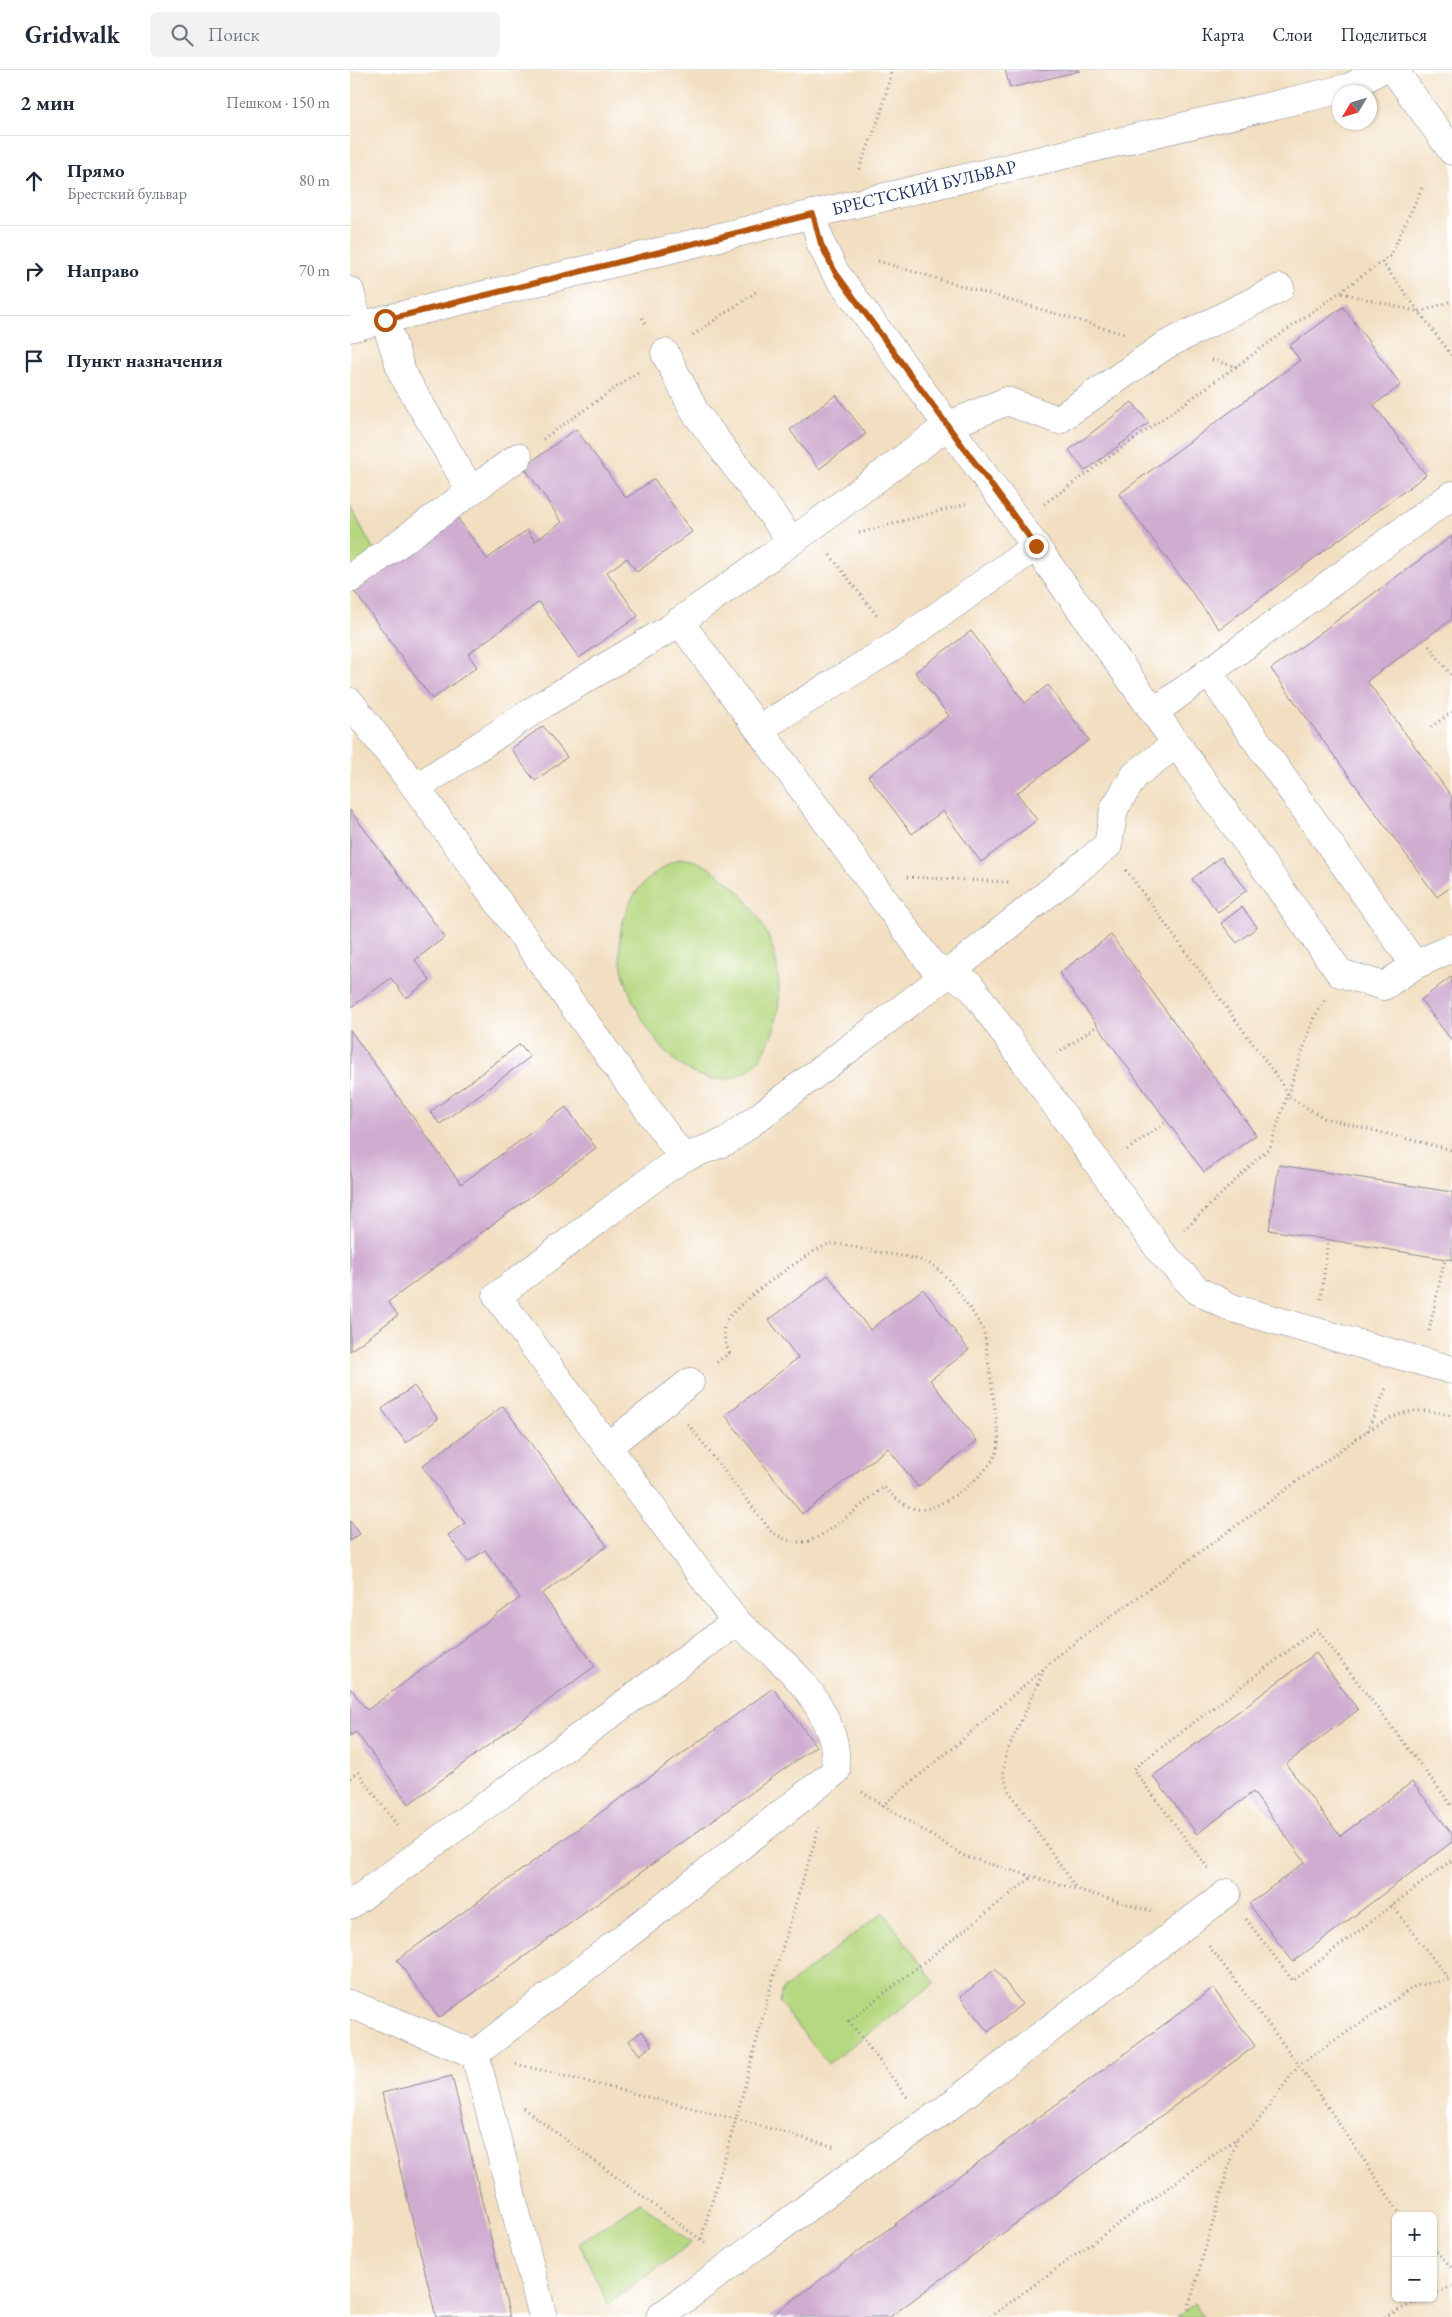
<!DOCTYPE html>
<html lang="ru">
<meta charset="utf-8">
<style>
:root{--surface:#fff;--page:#f2f2f3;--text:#1f2937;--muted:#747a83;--line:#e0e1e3}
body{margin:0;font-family:"EB Garamond",serif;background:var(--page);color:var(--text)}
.controls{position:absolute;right:15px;bottom:15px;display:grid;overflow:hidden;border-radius:8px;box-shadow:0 1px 4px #0004}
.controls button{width:45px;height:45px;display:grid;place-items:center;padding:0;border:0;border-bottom:1px solid var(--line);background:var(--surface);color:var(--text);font:25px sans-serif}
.compass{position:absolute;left:982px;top:15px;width:45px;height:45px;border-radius:50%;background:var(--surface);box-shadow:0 1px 4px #0004;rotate:232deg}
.stop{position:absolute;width:15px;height:15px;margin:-11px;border:4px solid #b45309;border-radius:50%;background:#fff}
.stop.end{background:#b45309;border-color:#fff;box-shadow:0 1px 5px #0008}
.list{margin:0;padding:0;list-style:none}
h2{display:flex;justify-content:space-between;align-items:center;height:65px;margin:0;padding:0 20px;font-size:21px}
h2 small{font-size:16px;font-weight:400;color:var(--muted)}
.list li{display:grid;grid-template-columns:32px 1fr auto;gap:15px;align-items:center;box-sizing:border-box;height:90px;padding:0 20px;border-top:1px solid var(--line)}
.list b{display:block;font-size:19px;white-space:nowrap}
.list p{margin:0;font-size:16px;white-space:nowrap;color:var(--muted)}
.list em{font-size:16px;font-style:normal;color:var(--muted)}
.icon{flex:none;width:28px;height:28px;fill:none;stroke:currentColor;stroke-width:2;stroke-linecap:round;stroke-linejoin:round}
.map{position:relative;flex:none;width:1102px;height:2247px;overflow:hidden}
header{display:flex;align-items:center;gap:30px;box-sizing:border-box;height:70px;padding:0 25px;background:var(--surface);border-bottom:1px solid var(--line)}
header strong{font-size:24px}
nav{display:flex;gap:28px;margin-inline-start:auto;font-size:18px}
.search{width:350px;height:45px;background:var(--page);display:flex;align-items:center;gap:12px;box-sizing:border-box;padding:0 18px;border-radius:8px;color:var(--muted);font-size:19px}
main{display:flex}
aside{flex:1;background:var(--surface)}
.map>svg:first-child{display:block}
</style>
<header>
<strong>Gridwalk</strong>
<div class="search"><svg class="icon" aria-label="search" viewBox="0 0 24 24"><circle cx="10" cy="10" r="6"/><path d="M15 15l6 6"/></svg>Поиск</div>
<nav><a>Карта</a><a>Слои</a><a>Поделиться</a></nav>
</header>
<main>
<aside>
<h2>2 мин<small>Пешком · 150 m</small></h2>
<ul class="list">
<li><svg class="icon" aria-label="ahead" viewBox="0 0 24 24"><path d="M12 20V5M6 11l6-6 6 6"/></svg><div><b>Прямо</b><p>Брестский бульвар</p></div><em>80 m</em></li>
<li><svg class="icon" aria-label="right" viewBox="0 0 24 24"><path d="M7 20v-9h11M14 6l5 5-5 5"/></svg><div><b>Направо</b></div><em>70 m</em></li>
<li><svg class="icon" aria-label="arrive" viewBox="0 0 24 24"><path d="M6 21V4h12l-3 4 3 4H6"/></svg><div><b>Пункт назначения</b></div></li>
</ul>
</aside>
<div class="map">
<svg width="1102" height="2247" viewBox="0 0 1102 2247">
<rect width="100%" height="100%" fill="#fff"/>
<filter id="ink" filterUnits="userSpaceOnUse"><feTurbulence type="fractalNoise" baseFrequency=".02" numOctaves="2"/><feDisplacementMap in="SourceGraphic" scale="10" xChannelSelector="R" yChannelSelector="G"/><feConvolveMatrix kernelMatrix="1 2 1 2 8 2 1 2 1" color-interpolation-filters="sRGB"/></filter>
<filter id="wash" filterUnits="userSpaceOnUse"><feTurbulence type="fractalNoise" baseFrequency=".0096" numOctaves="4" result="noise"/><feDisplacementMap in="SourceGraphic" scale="20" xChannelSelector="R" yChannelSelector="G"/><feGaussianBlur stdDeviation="1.12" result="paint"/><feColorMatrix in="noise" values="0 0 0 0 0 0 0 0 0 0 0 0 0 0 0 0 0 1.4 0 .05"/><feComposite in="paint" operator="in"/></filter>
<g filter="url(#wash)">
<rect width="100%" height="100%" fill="#f2dec0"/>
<g fill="#b6d880" stroke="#68846f">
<path d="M0 436 25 482 0 500Z"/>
<path d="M330 789C344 788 353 794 365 802 399 824 424 864 428 905 432 936 426 966 408 991 402 999 393 1004 383 1007 326 1026 273 931 270 884 268 855 278 825 301 807 310 799 319 793 330 789Z"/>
<path d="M533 1842 585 1913 478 1994 429 1932 432 1920Z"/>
<path d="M290 2132 341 2173 258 2234 229 2173Z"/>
<path d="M844 2234 854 2247H827Z"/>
</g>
<g id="blocks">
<g fill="#cfacd0">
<path d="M655 0H730V1L660 18Z"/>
<path d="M993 237 1051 315 1024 335 1076 405 869 559 769 424 950 290 939 276Z"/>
<path d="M486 325 516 364 469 399 440 360Z"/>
<path d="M782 332 799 353 735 401 719 380Z"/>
<path d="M226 359 276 428 304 409 342 462 287 502 277 488 257 502 288 546 229 588 189 532 118 584 127 597 82 629 4 521 107 447 137 489 177 460 185 471 212 452 174 397Z"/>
<path d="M1102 466V549L1017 611 1102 727V816L1087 827 921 599Z"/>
<path d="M621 561 675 633 698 615 739 670 667 723 687 750 631 792 593 741 562 764 518 706 599 646 565 602Z"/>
<path d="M193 656 217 687 185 711 161 679Z"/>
<path d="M0 740 95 867 65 890 80 910 56 928 41 908 0 938Z"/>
<path d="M871 787 897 820 868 842 842 809Z"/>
<path d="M892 837 907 857 887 873 871 853Z"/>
<path d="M761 865 906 1065 854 1102 709 903Z"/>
<path d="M1102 906V971L1071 930Z"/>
<path d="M0 960 111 1114 216 1037 246 1078 38 1232 48 1245 0 1281Z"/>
<path d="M170 974 180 987 90 1054 80 1042Z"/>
<path d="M929 1095 1102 1122V1190L919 1160Z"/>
<path d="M478 1205 520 1260 573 1219 619 1280 580 1310 627 1371 568 1417 538 1378 452 1444 375 1345 448 1288 419 1250Z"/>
<path d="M64 1316 88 1349 56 1373 32 1339Z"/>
<path d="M153 1336 257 1476 192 1524 245 1596 59 1734 6 1662 0 1666V1618L17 1640 170 1528 135 1480 118 1492 98 1465 115 1453 72 1396Z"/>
<path d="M0 1451 10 1464 0 1471Z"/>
<path d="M966 1583 1008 1640 936 1694 990 1766 1062 1712 1102 1764V1772L943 1892 899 1834 955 1792 903 1722 847 1764 803 1706Z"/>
<path d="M423 1618 466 1676 89 1948 47 1890Z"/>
<path d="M645 1899 672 1934 638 1962 610 1927Z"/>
<path d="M863 1918 905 1976 540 2247H420Z"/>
<path d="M292 1961 302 1975 290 1985 279 1971Z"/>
<path d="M102 2006 160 2247H86L46 2082 32 2023Z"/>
</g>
</g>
</g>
<g filter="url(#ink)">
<use href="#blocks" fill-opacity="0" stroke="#86868f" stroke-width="1"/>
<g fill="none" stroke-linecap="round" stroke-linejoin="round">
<g stroke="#86868f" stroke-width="29">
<g id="minor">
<path d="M1044 0 1102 81"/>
<path d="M463 144 471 174 485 202 654 432 990 903 1034 916 1065 895 1102 878"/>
<path d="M0 221 9 256"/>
<path d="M35 250 52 303 121 421"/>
<path id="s1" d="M0 258 463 144 1001 17 1030 0"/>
<path d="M315 283 345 342 442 471"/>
<path d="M0 509 168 387"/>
<path d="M329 551 582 895 620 915 811 1182 847 1220 882 1238 1102 1300"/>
<path d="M858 602 1065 895"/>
<path d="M0 632 66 718 333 1088 309 1104 147 1226 386 1552 0 1835"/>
<path d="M804 642 1102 425"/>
<path d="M409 659 548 574 686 476"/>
<path d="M66 718 195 633 319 559 459 459 597 356 657 331 708 350 814 276 930 218"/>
<path d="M333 1088 377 1071 599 903 758 775 764 739 785 705 826 674"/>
<path d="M258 1376 340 1312"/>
<path d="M0 1934 125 1984 193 2247"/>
<path d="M125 1984 486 1701C485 1691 486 1680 483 1670 467 1616 428 1587 386 1552"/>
<path d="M310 2247 524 2088 589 2044 877 1823"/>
</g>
</g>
<g stroke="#86868f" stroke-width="3" stroke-dasharray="1 4" stroke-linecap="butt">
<path d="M509 99 531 43 542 0"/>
<path d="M528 191 774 264"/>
<path d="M1032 192 1102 286"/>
<path d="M992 223 1069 242 1102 231"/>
<path d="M292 248 297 256"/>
<path d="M343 265 406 222"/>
<path d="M862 290 887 297"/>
<path d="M193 369 288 302"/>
<path d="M694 434 1040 186 1072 118"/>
<path d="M509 463 616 434"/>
<path d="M480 485 528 547"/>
<path d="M1079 576 1102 606"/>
<path d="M1081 657 1102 642"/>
<path d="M776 800 928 1008 939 1027 974 1048 1102 1080"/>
<path d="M557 807 658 812"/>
<path d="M707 984 748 955"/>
<path d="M777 1080 817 1051"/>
<path d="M834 1160 920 1077 964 947 975 930"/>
<path d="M971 1229 978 1170"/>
<path d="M1079 1261 1095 1188"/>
<path d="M338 1354 421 1461C432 1468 440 1473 454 1472 472 1471 518 1429 534 1417 543 1426 553 1436 566 1439 588 1444 638 1404 646 1384 648 1380 648 1373 649 1369L634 1261C625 1245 598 1204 582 1195 565 1186 541 1185 522 1181 509 1179 491 1172 477 1175 460 1180 381 1237 375 1253 372 1263 376 1274 379 1283L365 1294"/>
<path d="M1017 1361 1037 1316"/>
<path d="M694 1600 656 1684 653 1704 659 1721 726 1818"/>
<path d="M0 1708 8 1702 49 1758"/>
<path d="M512 1722 616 1787 801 1841"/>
<path d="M532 1736 603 1678 716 1579 1017 1361C1051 1342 1062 1335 1102 1346"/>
<path d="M858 1798 783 1699 967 1559 1102 1736"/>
<path d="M1042 1835 1099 1910"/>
<path d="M896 1849 943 1911 1102 1790"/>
<path d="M859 1876 949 1995 1052 2146"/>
<path d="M166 1994 386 2049 422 1912 469 1757"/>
<path d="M557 2027 499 1951 682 1807"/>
<path d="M173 2038 355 2173"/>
<path d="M351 2169 386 2049 485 2077"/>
<path d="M1083 2178 1102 2198"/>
<path d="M1083 2224 1102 2216"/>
<path d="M838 2239 887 2068"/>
<path d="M640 2247 905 2055 949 1995 1065 1916 1102 1909"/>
<path d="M1034 2247 1075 2228"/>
</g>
<use href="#minor" stroke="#fff" stroke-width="28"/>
</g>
</g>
<g fill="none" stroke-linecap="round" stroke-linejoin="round" filter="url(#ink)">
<path stroke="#b45309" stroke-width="6" d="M35 250 463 144 471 174 485 202 686 476"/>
</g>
<g text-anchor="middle" stroke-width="4.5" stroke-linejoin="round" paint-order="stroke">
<g font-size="18" fill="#1b2f5e" stroke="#fff">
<text dy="6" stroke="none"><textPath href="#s1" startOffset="591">БРЕСТСКИЙ БУЛЬВАР</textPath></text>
</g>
</g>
</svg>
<div class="controls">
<button>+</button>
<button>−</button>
</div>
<svg class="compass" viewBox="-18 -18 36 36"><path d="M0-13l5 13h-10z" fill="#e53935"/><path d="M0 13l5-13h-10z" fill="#747a83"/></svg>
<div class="stop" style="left:35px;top:250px"></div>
<div class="stop end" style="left:686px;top:476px"></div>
</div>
</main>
